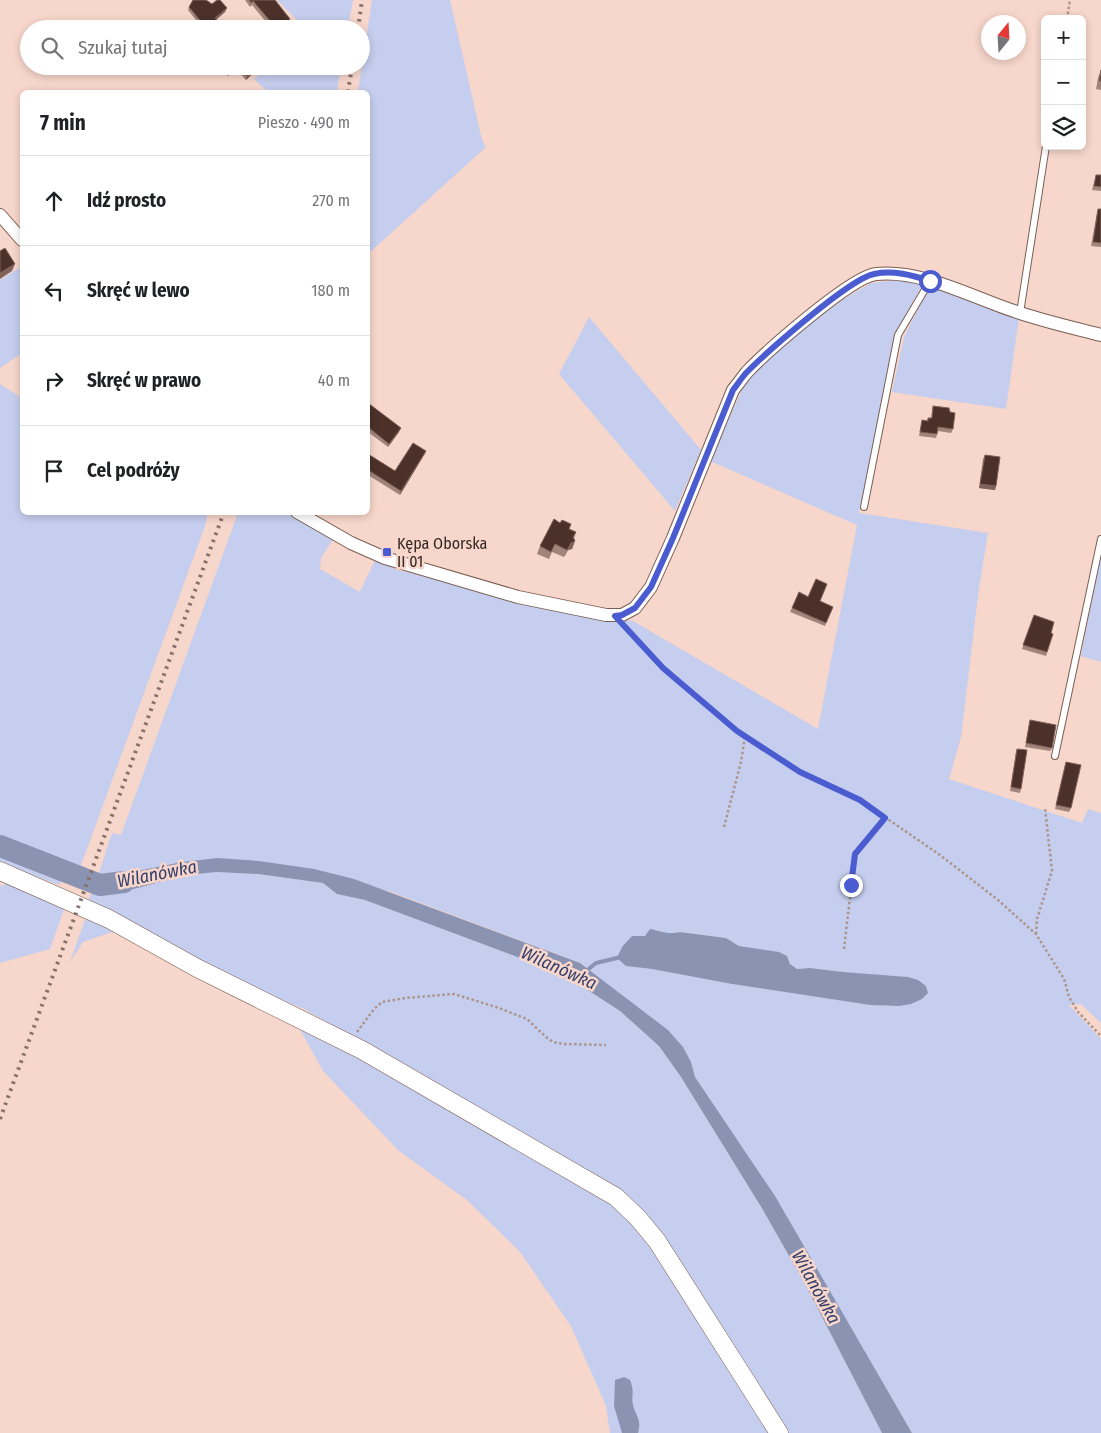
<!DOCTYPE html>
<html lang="pl">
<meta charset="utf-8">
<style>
:root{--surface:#fff;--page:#f2f2f2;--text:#202124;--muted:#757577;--line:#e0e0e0}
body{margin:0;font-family:"Fira Sans Condensed",sans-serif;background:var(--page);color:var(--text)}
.controls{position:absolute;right:15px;top:15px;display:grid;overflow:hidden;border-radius:8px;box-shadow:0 2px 8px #0003}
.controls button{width:45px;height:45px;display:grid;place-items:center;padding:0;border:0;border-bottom:1px solid var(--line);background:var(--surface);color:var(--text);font:25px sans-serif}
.compass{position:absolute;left:981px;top:15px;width:45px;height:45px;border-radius:50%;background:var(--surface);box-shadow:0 2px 8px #0003;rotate:18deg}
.stop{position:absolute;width:15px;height:15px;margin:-11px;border:4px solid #4b5cd1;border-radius:50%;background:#fff}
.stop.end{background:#4b5cd1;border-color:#fff;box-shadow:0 1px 5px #0008}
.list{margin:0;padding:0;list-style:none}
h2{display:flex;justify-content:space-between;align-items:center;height:65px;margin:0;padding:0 20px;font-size:21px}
h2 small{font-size:16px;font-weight:400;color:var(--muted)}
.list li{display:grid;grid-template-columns:32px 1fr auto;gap:15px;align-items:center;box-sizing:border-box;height:90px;padding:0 20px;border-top:1px solid var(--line)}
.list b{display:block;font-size:19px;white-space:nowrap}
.list em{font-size:16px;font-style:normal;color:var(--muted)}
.icon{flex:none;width:28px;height:28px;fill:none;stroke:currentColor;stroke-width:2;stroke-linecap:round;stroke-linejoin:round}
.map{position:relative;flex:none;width:1101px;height:1433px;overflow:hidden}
.search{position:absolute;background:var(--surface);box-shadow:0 2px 8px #0003;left:20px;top:20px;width:350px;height:55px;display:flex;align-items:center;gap:12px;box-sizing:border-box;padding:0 18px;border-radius:28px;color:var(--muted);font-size:19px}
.panel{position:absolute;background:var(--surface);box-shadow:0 2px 8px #0003;left:20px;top:90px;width:350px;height:425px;border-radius:8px}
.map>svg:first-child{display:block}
</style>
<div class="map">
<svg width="1101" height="1433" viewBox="0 0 1101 1433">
<rect width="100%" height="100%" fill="#f7d6cb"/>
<g fill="#c5ceee" fill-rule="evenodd">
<path d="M277 0H353L348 29H306Z"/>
<path d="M372 0H450L482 140 486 147 368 254V92H358Z"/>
<path d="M269 66H341L337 92H268L254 79Z"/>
<path d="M22 266V353L0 368V280Z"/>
<path d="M907 279 922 285 895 335 859 513 988 533 979 588 961 737 949 779 1082 823 1088 809 1101 813V1023L1081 1004 1069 1005 1101 1039V1433H912L883 1383 695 1077 691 1062 580 963 389 891 182 862 97 879 112 833 121 835 238 513H288L296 519 333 539 321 558 320 569 360 592 375 560 398 570 572 614 633 621 818 729 857 525 710 461 744 385 780 342 847 297 871 283ZM657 930C665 934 671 935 680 932L726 938 739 946 787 956 790 964 797 969 810 968 843 972 899 1006 870 1005 732 984 652 969 626 966 632 936H645Z"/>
<path d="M935 289 1019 318 1006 409 892 392 904 337 927 291Z"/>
<path d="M589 317 701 450 675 511 559 374Z"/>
<path d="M0 384 22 398V512L208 513 205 526 76 879 65 876 59 885 0 863Z"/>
<path d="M1101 550V662L1081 656Z"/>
<path d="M216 872 258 874 323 883 337 894 365 900 520 958 583 987 620 1011 659 1046 681 1077 763 1210 805 1284 882 1433H786L667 1245 638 1205 619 1190 304 1009 235 980 88 902 93 888 122 892 153 884 178 876Z"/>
<path d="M14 882 66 904 50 949 0 963V886Z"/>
<path d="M87 914 118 930 83 942 70 962Z"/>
<path d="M297 1024H303L607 1199 636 1225 768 1433H610L606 1406 571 1326 520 1252 467 1200 399 1151 323 1071Z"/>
</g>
<g fill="#8b93b2">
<path d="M218 858 259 861 314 869 354 879 580 963 668 1030 683 1047 691 1062 695 1077 775 1196 912 1433H882L805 1284 763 1210 681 1077 659 1046 620 1011 583 987 520 958 365 900 337 894 323 883 258 874 216 872 178 876 153 884 122 892 93 888 97 879 182 862Z"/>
<path d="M650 929C661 931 668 935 680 932L726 938 739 946 779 952 787 956 790 964 797 969 810 968 843 972 908 977 918 980 926 986 928 993 922 999 911 1004 899 1006 870 1005 732 984 652 969 626 966 617 958 622 947 632 936H645Z"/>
<path d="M624 1377 630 1380C635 1393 631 1395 633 1405 636 1417 642 1419 638 1433H622L614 1406 615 1380Z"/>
</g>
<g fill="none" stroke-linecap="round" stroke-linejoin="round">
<path stroke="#8b93b2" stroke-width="4" d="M586 971 596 963 621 957"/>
<path stroke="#8b93b2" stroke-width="22" d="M0 846 100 885 124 882"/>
<g stroke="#7b5e54" stroke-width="8">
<g id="lane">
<path d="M1020 313 1046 146"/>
<path d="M864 507 898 335 930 281"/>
<path d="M1055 756 1101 539"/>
</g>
</g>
<g stroke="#7b5e54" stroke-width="14">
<g id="street">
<path d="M0 215 22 240"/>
<path d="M297 512 351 543 385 558 518 597 606 615H622L635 608 651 587 673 538 733 390C738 384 742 378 747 372 766 352 852 276 876 274 923 269 975 299 1020 313 1047 322 1074 328 1101 335"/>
</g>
</g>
<g stroke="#7b5e54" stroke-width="19">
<path id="secondary" d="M0 871 109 919 197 968 362 1050 616 1197 638 1218 657 1241 779 1433"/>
</g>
<g stroke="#ad948b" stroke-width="2.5" stroke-dasharray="2.5 2.5" stroke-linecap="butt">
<path d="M1067 19 1070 0"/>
<path d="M625 626 663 668 737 731 800 772 860 800 940 855 998 900 1036 934 1064 979 1069 997 1078 1012 1101 1036"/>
<path d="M724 827 741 762 745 736"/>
<path d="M1036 934 1037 919 1052 871 1045 808"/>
<path d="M844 949 855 854 868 841 885 818"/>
<path d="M357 1032 374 1009 382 1002 405 998 454 994 499 1008 527 1019 546 1037 553 1042 564 1044 606 1045"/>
</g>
<use href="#lane" stroke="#fff" stroke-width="6"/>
<use href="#street" stroke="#fff" stroke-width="12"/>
<use href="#secondary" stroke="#fff" stroke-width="18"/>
<g stroke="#867069" stroke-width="4" stroke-dasharray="2.5 5" stroke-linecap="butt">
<path d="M358 29 362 0"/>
<path d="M348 92 352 66"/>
<path d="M0 1119 224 512"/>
</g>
</g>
<g fill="#a1847a">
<path d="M245 0H275L290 19 289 23 282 29H272L252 5 250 7Z"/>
<path d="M189 7 225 12 216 20 224 29H203L188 10Z"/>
<path d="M220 66H261L246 80 236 69 228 76Z"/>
<path d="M1101 70V90L1096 89 1098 78Z"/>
<path d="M1096 175H1101V191L1092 190Z"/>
<path d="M1098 209H1101V247L1091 246 1097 213Z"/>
<path d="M368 405 399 432 388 447 368 432Z"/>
<path d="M933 406 953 429 951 433 938 431 936 438 919 436 922 420 927 421 928 418H931Z"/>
<path d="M426 451 424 455 400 495 368 475V454L395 471Z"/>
<path d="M985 455 996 486 995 490 979 488 983 459Z"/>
<path d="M560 523 571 524 569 529 576 532 574 538 575 541 572 549 568 550 564 557 552 552 549 559 537 554 540 546Z"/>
<path d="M799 592 833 607 825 626 790 612Z"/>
<path d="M1034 615 1051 633 1053 634 1046 656 1022 649Z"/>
<path d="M1030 720 1052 748 1050 751 1025 747Z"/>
<path d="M1017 749 1021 789 1020 793 1010 791 1016 752Z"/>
<path d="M1066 762 1071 808 1069 812 1055 809Z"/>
</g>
<g fill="#7f625a">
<path d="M227 8 225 12 213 22 215 18Z"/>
<path d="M290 19 289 23 282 29H279Z"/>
<path d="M236 66H237L236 69 228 76 229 72Z"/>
<path d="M258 66H261L246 80 247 76Z"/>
<path d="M15 264 12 271 0 279V273Z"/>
<path d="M401 428 399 432 388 447 389 444Z"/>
<path d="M426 451 424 455 400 495 401 491Z"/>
<path d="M980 484 996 486 995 490 979 488Z"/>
<path d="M576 532 573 540 575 541 572 549 568 550 564 557Z"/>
</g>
<g fill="#4b3129" stroke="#7f625a">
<path d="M193 0H206L212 4 217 0H220L227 8 215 18 224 29H207L189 7Z"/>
<path d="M249 0H275L290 19 279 29H277L253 1 251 3Z"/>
<path d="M225 66H236L229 72Z"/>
<path d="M239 66H258L247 76Z"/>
<path d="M1101 70V81H1099Z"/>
<path d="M1096 175H1101V187L1094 186Z"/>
<path d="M1098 209H1101V243L1093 242Z"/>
<path d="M5 248 15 264 0 273V251Z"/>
<path d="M368 403 401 428 389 444 368 427Z"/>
<path d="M933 406 949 408 950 412 955 413 953 429 938 427 937 434 920 432 922 420 928 421V418H932Z"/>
<path d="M413 443 426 451 401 491 368 470V454L395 471Z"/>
<path d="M985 455 1000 457 996 486 980 484Z"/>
<path d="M554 519 560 523 562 520 571 524 569 529 576 532 573 537 575 541 571 543 567 550 555 544 551 552 540 546Z"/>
<path d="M816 579 827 584 820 601 833 607 826 623 792 608 799 592 808 597Z"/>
<path d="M1034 615 1054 622 1051 633 1053 634 1047 652 1023 645Z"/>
<path d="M1030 720 1056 725 1052 748 1026 743Z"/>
<path d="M1017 749 1027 750 1021 789 1011 787Z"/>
<path d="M1066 762 1081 765 1071 808 1056 805Z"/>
</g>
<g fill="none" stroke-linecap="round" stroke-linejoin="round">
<path stroke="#4b5cd1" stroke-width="6" d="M851 885 855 854 885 818 860 800 800 772 737 731 663 668 615 616 622 615 635 608 651 587 673 538 733 390C738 384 742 377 747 372 767 352 849 279 874 274 893 270 912 275 930 281"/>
</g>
<rect fill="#4b5cd1" stroke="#f7d6cb" stroke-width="2" x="382" y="547" width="10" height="10" rx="2.5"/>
<g text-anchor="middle" stroke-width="5" stroke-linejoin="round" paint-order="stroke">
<g font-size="16" fill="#352824" stroke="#f7d6cb" text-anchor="start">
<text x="397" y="549">Kępa Oborska<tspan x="397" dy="18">II 01</tspan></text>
</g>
<g font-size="18" font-style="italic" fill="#343e6a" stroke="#f7d6cb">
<text transform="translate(157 874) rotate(-11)" y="6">Wilanówka</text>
<text transform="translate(559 968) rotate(24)" y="6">Wilanówka</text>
<text transform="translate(816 1287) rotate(61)" y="6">Wilanówka</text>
</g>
</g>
</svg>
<div class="controls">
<button>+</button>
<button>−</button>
<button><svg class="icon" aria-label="layers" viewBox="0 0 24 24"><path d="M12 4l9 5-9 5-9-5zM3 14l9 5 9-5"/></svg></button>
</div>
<svg class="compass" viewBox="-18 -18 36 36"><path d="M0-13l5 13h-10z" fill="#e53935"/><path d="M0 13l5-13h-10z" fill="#757577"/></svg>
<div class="stop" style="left:930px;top:281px"></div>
<div class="stop end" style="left:851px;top:885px"></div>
<div class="search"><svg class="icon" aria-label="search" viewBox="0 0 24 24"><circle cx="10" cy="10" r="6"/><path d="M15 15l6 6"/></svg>Szukaj tutaj</div>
<section class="panel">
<h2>7 min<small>Pieszo · 490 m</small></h2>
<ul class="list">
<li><svg class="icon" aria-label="ahead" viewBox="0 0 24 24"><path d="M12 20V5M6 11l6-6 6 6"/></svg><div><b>Idź prosto</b></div><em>270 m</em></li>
<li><svg class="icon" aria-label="left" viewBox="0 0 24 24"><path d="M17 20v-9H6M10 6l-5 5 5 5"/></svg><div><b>Skręć w lewo</b></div><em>180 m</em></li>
<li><svg class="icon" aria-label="right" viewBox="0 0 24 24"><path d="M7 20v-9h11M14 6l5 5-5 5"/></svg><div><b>Skręć w prawo</b></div><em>40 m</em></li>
<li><svg class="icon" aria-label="arrive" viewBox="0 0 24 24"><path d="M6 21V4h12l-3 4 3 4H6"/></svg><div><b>Cel podróży</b></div></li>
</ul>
</section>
</div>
